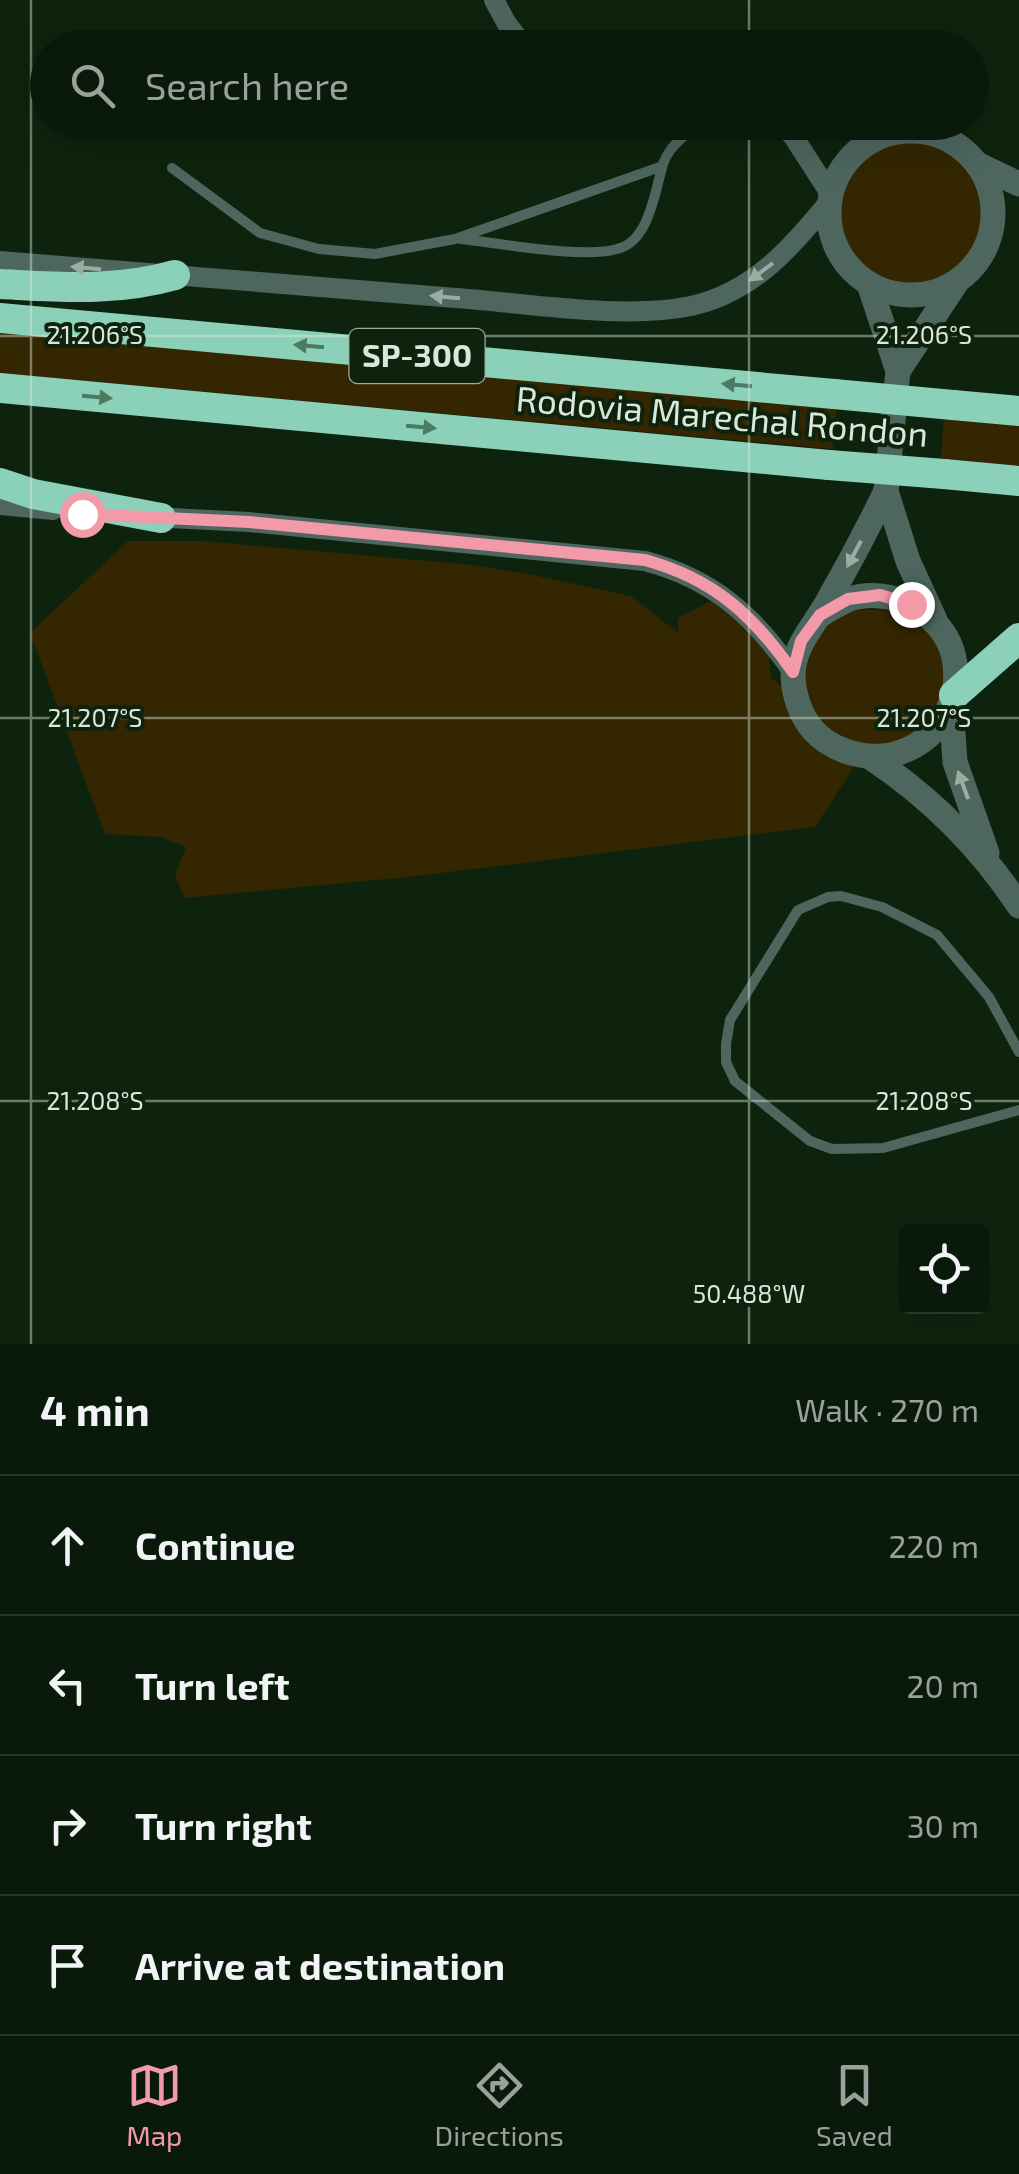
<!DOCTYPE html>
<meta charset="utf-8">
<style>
:root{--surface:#0a1a0a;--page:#132313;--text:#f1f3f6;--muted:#99a19c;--line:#2a382b;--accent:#f39aa9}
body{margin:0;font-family:"Exo 2",sans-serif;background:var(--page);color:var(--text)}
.controls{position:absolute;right:30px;bottom:30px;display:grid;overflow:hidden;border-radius:10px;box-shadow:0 10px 40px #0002}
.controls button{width:90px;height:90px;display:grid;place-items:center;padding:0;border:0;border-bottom:2px solid var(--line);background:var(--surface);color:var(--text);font:50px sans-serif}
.stop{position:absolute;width:30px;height:30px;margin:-22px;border:8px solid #f39aa9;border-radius:50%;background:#fff}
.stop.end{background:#f39aa9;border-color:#fff;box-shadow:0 2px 10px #0008}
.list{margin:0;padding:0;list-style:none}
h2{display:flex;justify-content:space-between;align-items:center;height:130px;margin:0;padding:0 40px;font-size:42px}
h2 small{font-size:32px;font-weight:400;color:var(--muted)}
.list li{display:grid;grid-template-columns:65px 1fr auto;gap:30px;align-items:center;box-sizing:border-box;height:140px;padding:0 40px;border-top:2px solid var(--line)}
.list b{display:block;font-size:38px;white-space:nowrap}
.list em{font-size:32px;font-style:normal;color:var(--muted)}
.icon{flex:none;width:55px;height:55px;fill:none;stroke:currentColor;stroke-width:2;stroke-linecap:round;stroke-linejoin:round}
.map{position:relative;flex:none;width:1019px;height:1344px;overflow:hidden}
.search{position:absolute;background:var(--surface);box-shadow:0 10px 40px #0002;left:30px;right:30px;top:30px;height:110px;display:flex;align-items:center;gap:25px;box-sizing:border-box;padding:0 35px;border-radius:55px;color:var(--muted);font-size:38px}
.sheet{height:690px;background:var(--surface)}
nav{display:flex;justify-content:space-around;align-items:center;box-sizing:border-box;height:140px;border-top:2px solid var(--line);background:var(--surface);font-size:28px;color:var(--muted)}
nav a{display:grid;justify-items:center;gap:5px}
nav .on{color:var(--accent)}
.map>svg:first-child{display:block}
</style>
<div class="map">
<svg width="1019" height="1344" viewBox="0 0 1019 1344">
<rect width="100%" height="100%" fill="#0e230e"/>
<g fill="#332600">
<circle cx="910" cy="214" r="71"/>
<path d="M0 332 837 406 833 449 0 373Z"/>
<path d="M944 416 1019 423V466L941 458Z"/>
<path d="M128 541H203L473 565 533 575 631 596 678 633V618L716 598 767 636 771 678 813 712C803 690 799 660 814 639 832 614 849 608 879 610 888 611 901 610 909 614 952 636 959 701 920 731 904 743 883 747 863 753L815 827 408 877 184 898 175 875 186 847 160 837 105 834 30 633Z"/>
</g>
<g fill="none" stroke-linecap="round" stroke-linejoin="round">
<g stroke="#4d675e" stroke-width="10">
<path d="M172 168 260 233 319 249 375 254 455 239 660 167"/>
<path d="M461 239C499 243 590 261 623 247 637 241 645 226 650 211 667 162 654 155 703 122"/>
<path d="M1019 1052 989 997 937 935 882 907 841 896 828 897 798 910 730 1020 726 1044V1062L735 1081 810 1141 832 1149 883 1148 1019 1110"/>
</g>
<g stroke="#4d675e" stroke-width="20">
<path d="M494 0 507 24 526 48"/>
<path d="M778 122 793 136 831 195"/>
<path d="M887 122 920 131"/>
<path d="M0 261C152 273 304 285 456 298 526 303 623 320 691 306 752 293 791 248 828 203"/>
<path d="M0 505 53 510"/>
<path d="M151 517 249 522 645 561C713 579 753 615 793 672"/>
</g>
<g stroke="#4d675e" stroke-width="25">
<circle cx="911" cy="213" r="82"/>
<path d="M977 164 1019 184"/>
<path d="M869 284 898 371 886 491 908 561 935 620"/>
<path d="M898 371 956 283"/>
<path d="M820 615C829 610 838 604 847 600 890 584 945 613 954 658 964 706 930 752 882 756 858 758 830 749 813 730 800 715 793 693 793 674 794 644 816 624 829 599 849 564 868 528 886 491"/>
<path d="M951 705 955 762 987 853"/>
<path d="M870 757C930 797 979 845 1019 906"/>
</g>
<g stroke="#8bd0b8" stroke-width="30">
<path d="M0 284C61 287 115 292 175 275"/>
<path d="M0 318 834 394"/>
<path d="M0 388 829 465"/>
<path d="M953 405 1019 411"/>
<path d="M944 474 1019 481"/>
<path d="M0 483 33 494 161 518"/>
<path d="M954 695 1019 638"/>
</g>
<g stroke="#8bd0b8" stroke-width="30">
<path d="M834 394 953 405"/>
<path d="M829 465 944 474"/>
</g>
</g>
<defs><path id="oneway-solid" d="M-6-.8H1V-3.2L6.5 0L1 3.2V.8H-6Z" transform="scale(2.5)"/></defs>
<g fill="#9bada2">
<use href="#oneway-solid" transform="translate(86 268) rotate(-175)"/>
<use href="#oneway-solid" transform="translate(761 272) rotate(143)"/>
<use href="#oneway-solid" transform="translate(445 297) rotate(-175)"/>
<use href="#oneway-solid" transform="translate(854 554) rotate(118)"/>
<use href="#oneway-solid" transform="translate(963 785) rotate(-110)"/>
</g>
<g fill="#4c7a63">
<use href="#oneway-solid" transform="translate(309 346) rotate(-175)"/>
<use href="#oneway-solid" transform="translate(737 385) rotate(-175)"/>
<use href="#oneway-solid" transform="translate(97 397) rotate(5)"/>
<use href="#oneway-solid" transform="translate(421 427) rotate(5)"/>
</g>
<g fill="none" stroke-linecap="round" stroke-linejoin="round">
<path stroke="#f39aa9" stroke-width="12" d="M82 514 249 522 645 560C714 579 753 615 793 672L801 641 820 615 848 599 880 595 911 604"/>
</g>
<path fill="none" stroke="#dae7d9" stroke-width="2.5" stroke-opacity="0.45" d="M31 0V1344M749 0V48M749 122V1344M0 336H1019M0 718H1019M0 1101H1019"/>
<g text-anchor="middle" stroke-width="8" stroke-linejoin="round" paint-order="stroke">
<rect fill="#0e230e" stroke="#9dac9c" stroke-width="2.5" x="349.5" y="329" width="135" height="54" rx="8"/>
<g font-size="32" font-weight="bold" fill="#dae7d9">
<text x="417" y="367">SP-300</text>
</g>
<g font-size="35" fill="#dae7d9" stroke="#0e230e">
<text transform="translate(722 417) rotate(5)" y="12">Rodovia Marechal Rondon</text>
</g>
</g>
<g font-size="25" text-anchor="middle" fill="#dae7d9" stroke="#0e230e" stroke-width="8" stroke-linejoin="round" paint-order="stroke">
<text x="95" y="344">21.206°S</text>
<text x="924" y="344">21.206°S</text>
<text x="95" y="727">21.207°S</text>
<text x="924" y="727">21.207°S</text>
<text x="95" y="1110">21.208°S</text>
<text x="924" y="1110">21.208°S</text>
<text x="749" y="1303">50.488°W</text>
</g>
</svg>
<div class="controls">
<button><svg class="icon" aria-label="locate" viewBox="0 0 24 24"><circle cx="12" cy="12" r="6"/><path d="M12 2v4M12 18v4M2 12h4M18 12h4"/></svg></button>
</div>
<div class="stop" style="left:82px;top:514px"></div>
<div class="stop end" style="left:911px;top:604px"></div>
<div class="search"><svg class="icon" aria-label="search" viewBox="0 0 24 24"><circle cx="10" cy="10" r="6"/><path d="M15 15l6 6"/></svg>Search here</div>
</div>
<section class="sheet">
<h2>4 min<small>Walk · 270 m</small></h2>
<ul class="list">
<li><svg class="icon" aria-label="ahead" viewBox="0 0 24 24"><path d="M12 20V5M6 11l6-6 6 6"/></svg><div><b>Continue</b></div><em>220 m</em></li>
<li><svg class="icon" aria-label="left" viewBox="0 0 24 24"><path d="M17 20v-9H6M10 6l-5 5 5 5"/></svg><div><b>Turn left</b></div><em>20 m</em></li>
<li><svg class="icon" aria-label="right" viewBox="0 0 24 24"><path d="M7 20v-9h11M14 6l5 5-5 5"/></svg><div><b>Turn right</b></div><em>30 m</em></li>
<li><svg class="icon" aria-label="arrive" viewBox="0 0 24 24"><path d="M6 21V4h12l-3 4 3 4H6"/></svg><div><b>Arrive at destination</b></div></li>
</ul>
</section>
<nav>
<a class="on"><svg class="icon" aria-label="map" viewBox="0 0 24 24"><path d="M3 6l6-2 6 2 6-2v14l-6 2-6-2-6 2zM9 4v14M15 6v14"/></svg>Map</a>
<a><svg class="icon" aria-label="directions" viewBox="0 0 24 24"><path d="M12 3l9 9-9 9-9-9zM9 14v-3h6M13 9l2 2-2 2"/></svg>Directions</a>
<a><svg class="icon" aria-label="saved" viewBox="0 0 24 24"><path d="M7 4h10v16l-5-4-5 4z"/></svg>Saved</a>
</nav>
